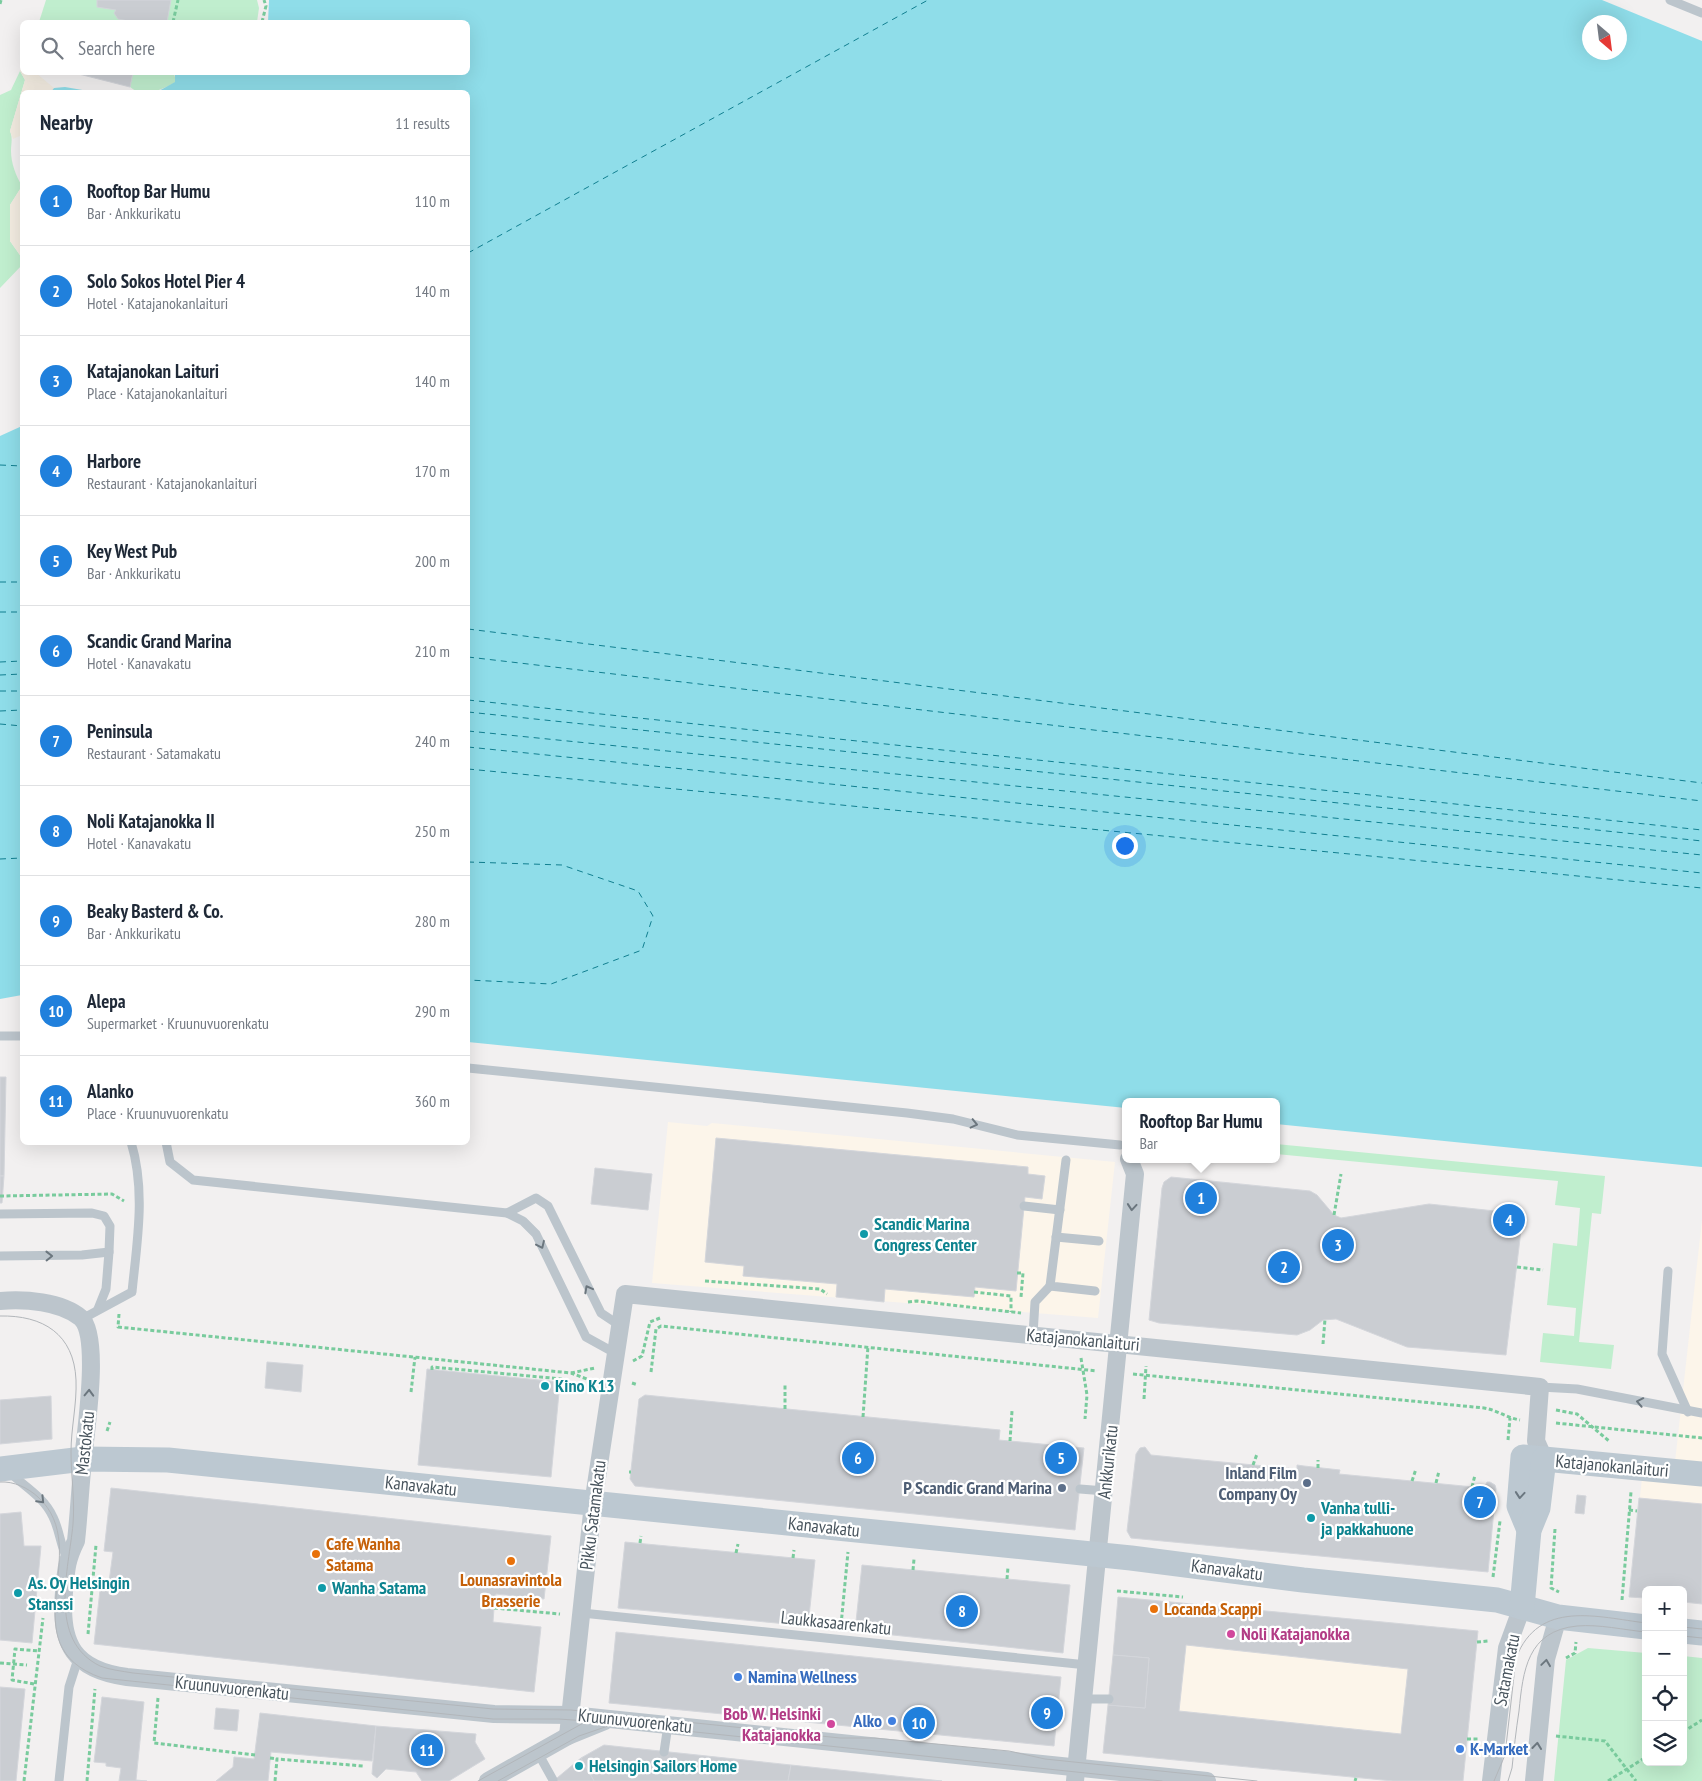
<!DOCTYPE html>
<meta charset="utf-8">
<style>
:root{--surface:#fff;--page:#f6f6f7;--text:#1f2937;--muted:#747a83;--line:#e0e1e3;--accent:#2080dc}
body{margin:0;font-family:"PT Sans Narrow",sans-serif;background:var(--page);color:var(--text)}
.controls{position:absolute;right:15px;bottom:15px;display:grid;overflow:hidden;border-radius:8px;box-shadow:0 5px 20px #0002}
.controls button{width:45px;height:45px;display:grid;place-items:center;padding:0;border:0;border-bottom:1px solid var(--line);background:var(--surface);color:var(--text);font:25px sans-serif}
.compass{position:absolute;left:1582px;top:15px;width:45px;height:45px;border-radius:50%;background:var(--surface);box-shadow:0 5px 20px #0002;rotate:152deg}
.you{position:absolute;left:1124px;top:845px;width:18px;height:18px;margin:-12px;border:4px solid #fff;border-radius:50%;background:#1a73e8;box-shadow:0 0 0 8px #1a73e833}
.badge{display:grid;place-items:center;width:32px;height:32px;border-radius:50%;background:var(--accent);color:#fff;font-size:16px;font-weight:700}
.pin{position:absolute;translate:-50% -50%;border:2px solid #fff;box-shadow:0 1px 5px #0006}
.popup{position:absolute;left:1122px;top:1098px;width:158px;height:65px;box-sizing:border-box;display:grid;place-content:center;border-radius:8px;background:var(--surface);filter:drop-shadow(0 1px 4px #0005);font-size:16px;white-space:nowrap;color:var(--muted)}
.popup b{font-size:19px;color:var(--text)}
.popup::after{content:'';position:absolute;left:50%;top:100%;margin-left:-10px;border:10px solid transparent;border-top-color:var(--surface)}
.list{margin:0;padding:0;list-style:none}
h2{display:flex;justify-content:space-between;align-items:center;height:65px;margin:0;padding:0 20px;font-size:21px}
h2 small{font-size:16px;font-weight:400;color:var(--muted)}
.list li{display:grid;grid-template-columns:32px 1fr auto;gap:15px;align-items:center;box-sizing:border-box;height:90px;padding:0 20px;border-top:1px solid var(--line)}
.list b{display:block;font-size:19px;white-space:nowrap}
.list p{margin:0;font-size:16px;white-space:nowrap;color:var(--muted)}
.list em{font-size:16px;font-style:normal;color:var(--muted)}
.icon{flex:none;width:28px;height:28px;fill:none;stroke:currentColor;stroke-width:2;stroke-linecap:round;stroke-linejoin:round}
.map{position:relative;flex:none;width:1702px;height:1781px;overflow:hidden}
.search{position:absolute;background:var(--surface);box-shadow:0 5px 20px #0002;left:20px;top:20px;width:450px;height:55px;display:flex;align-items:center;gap:12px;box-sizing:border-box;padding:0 18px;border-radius:8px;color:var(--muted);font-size:19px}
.panel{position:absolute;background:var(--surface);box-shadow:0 5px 20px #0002;left:20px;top:90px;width:450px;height:1055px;border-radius:8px}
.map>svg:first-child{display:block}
</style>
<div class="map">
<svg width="1702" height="1781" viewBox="0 0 1702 1781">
<rect width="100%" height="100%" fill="#f2f0f0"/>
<g fill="#fcf5ea">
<path d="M668 1122 707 1126 712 1123 1115 1162 1098 1318 652 1283Z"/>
<path d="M1702 1220V1604L1683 1590H1646V1598L1629 1597 1643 1469 1674 1471Z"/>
<path d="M1118 1597 1478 1631 1463 1781H1393L1103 1753Z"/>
</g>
<g fill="#c0eece">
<path d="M46 0H257L259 8 257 22H39Z"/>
<path d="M20 71 25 80 10 131C13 139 11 143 11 151 11 163 16 176 22 186L10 205V241L22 258V265L0 288V95L11 90Z"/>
<path d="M133 73H174L176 82C160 90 145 99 130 87Z"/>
<path d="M1276 1144 1605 1176 1601 1214 1592 1213 1579 1342 1614 1345 1611 1369 1540 1362 1543 1333 1574 1336 1576 1308 1547 1305 1553 1243 1577 1246 1580 1208 1555 1205 1558 1181 1276 1154Z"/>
<path d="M1588 1648 1646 1653V1762H1683V1656L1702 1658V1781H1554L1566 1660Z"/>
</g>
<g fill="#f3ece1">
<path d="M22 65V72L36 73 54 88 51 92H22V135L13 139 10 131 25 80 20 71Z"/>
<path d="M22 186V258L10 241V205Z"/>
</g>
<g fill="#8fdde9" fill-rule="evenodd">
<path d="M269 0H1602L1702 41V1167L1276 1124V1102H1126V1108L468 1042V92H157L175 82V73L468 72V22H268ZM1590 22H1620V52H1590Z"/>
<path d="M65 87 94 92H51L54 88Z"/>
<path d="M22 426V995L0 999V436Z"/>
</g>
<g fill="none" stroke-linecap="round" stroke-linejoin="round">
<g stroke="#117f90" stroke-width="1" stroke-dasharray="6 5" stroke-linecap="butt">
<path d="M468 253 928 0"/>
<path d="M0 465 22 466"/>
<path d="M0 582H22"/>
<path d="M0 612H22"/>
<path d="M468 629 1702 783"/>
<path d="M468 657 1702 801"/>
<path d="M0 662 22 661"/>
<path d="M0 675 22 674"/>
<path d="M0 691H22"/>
<path d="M468 700 1702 830"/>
<path d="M0 711 22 710"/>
<path d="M468 712 1702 841"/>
<path d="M0 724 22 726"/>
<path d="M468 731 1702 855"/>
<path d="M468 747 1702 873"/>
<path d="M468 769 1702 888"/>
<path d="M0 859 22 858"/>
<path d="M468 862 562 865 638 891 653 916 642 950 551 984 468 980"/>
</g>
</g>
<g fill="#cacdd2" stroke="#d4d6db" fill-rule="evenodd">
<path d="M97 0H171L167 22H134L118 19 114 13 116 10 97 7Z"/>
<path d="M71 72H133L130 87Z"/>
<path d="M0 1077H6L4 1176H0Z"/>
<path d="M716 1138 1028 1167V1174L1045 1176 1042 1199 1025 1197 1016 1291 975 1287 974 1297 885 1289 884 1302 836 1297 837 1284 743 1276 744 1266 705 1262Z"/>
<path d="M595 1168 652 1174 648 1210 591 1204Z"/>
<path d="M0 1176H4L2 1203H0Z"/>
<path d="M1171 1177 1310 1191 1317 1195 1334 1215 1341 1218 1429 1204 1514 1213 1519 1216 1522 1222 1506 1355 1407 1347 1336 1319 1323 1320 1310 1330 1297 1335 1159 1323 1149 1320 1162 1188 1164 1182Z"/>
<path d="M267 1362 303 1365 301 1392 265 1388Z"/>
<path d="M427 1369 560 1382 551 1477 418 1465Z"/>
<path d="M645 1395 1000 1430 999 1440 1084 1448 1075 1530 635 1486 630 1479 639 1399Z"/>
<path d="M51 1396 52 1439 0 1444V1400Z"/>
<path d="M1145 1447 1151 1455 1201 1460 1297 1469V1465L1304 1466 1340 1470 1339 1474 1484 1488 1487 1482H1490L1495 1485 1496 1489 1488 1572 1131 1538 1127 1531 1136 1454 1140 1448Z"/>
<path d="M111 1488 551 1536 544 1599 496 1594 494 1608 493 1622 541 1627 534 1692 94 1644 101 1581 109 1582 113 1552 104 1551Z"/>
<path d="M1577 1495 1586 1496 1584 1514 1575 1513Z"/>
<path d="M1639 1498 1702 1504V1604L1683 1602V1590H1646V1598L1629 1597Z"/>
<path d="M21 1512 24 1546H41L32 1643 0 1640V1514Z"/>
<path d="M625 1542 815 1560 808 1626 618 1608Z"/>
<path d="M862 1565 1070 1585 1063 1653 855 1631Z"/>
<path d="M1118 1597 1478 1631 1463 1781H1393L1103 1753 1108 1705 1145 1708 1149 1658 1113 1655ZM1186 1645 1408 1669 1401 1734 1179 1711Z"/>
<path d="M616 1632 1061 1677 1054 1746 609 1703Z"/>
<path d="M1113 1655 1149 1658 1145 1708 1108 1705Z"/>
<path d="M0 1687 25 1689 16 1781H0Z"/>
<path d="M102 1697 144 1702 136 1780 147 1781H119L121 1768 106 1766V1763L94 1762Z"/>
<path d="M216 1708 239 1710 237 1731 214 1729Z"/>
<path d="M260 1713 376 1726 372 1761 271 1752 268 1781H216L233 1767 234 1757 254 1759Z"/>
<path d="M376 1726 476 1734 475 1742 485 1759 449 1781H422L416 1772 386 1769 377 1778 372 1774Z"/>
<path d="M604 1745 791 1765 788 1781H594L581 1758Z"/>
<path d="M581 1758 594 1781H549L557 1778Z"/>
<path d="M791 1765 867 1773 942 1781H788Z"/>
</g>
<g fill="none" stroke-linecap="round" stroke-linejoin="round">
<g stroke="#79cb9d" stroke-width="3" stroke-dasharray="4 2.5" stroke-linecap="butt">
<path d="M0 4 1 0"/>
<path d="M173 22 178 0"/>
<path d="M262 22 266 6 264 0"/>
<path d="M0 1196 112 1194 124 1201"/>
<path d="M1334 1215 1341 1174"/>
<path d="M1517 1267 1543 1270"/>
<path d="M1017 1273H1023L1021 1297"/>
<path d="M705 1281 820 1289 827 1294"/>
<path d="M974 1292 1011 1296V1312"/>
<path d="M908 1302 917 1301 1021 1313"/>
<path d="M119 1314 118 1327 571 1373 592 1381"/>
<path d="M1323 1344 1325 1319"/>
<path d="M1081 1358 1087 1395 1085 1419"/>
<path d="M633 1361 642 1356 650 1322 660 1318"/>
<path d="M432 1370V1367L562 1379"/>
<path d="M651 1372 656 1329 661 1326 1097 1371"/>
<path d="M571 1373 595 1368"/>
<path d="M1133 1374 1484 1408C1497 1410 1507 1418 1520 1420"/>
<path d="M632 1383 638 1385"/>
<path d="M411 1392 415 1357"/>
<path d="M1144 1399 1146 1366"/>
<path d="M785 1409V1385"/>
<path d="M1556 1410 1577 1414 1609 1441"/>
<path d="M863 1417 868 1346"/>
<path d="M1556 1423 1702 1438"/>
<path d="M107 1431 110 1422"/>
<path d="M1508 1440 1510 1418"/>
<path d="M1010 1441 1012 1411"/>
<path d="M1253 1465 1257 1454"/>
<path d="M1318 1468V1460"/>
<path d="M629 1472H631"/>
<path d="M1412 1481 1416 1469"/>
<path d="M1436 1483 1439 1471"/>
<path d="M1472 1487 1475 1475"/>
<path d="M1629 1510 1637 1511"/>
<path d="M1555 1529 1551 1588 1559 1592"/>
<path d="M640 1543 641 1536"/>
<path d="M736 1553 738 1544"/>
<path d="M793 1558 794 1550"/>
<path d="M913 1570 914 1559"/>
<path d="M1493 1577 1500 1521"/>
<path d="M1007 1579 1008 1567"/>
<path d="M1117 1591 1183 1597"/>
<path d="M1622 1600 1631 1492"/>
<path d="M1224 1607 1225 1603"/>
<path d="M494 1608 560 1614"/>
<path d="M841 1625 848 1552"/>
<path d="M88 1634 96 1545"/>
<path d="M1477 1642 1488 1641"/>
<path d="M1566 1658 1575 1653 1576 1642"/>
<path d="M0 1663 27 1665"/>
<path d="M34 1684 12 1680 15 1649 39 1651"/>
<path d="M158 1698 154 1743 255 1755"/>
<path d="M1683 1732 1702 1720"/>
<path d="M1556 1736 1605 1741 1636 1781"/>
<path d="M1467 1739H1478"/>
<path d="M270 1758 277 1759"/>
<path d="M24 1781 43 1618"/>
<path d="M87 1781 95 1689"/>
<path d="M275 1781 277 1759 363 1766"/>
<path d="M1355 1781 1356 1778"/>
<path d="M1608 1781 1646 1757"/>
</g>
<g stroke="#bcc5cc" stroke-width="9">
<path d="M1670 0 1702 13"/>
<path d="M0 1036H22"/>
<path d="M468 1068 907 1113 953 1119 1017 1135 1120 1145"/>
<path d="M166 1142 170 1162 193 1180 507 1213 523 1221 536 1234 586 1337 615 1353"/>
<path d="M1066 1160 1050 1286 1095 1291"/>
<path d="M1024 1206 1060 1210"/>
<path d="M507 1213 536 1198 548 1206 601 1313 619 1325"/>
<path d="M0 1214 92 1213 104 1216 110 1226 109 1252 82 1255 0 1256"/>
<path d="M1056 1237 1099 1241"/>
<path d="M1668 1271 1662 1354 1688 1412"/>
<path d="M98 1309 106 1289 109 1252"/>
<path d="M82 1319 132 1292C137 1242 146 1191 131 1142"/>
<path d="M1033 1335 1035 1302 1050 1286"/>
<path d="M1540 1387 1577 1389 1702 1413"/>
<path d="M9 1472C24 1486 44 1497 53 1517 60 1531 60 1545 67 1558"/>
<path d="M1080 1489 1105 1491"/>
<path d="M582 1613 1087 1665"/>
<path d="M1084 1699H1109"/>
<path d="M664 1752 668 1725"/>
<path d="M538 1753 553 1780"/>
<path d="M59 1781 69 1687 78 1659"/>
</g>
<g stroke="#bcc5cc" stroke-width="18">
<path d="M0 1301C24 1299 61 1301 81 1318 101 1337 85 1434 83 1461 80 1488 79 1514 76 1541 66 1561 66 1571 64 1592 59 1644 74 1670 127 1677L494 1714 571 1715 1207 1781"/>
<path d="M568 1736 593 1504 625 1294 1540 1387 1536 1441 1544 1459"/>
<path d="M488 1781 568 1736 605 1721"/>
<path d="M1075 1781 1135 1174 1129 1159"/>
<path d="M1491 1781 1507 1648 1522 1607"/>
<path d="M1534 1781 1546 1659 1558 1617"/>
</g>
<g stroke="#bcc8d1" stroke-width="25">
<path d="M0 1469 83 1459 168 1460 1131 1558 1303 1580 1497 1600 1558 1617 1646 1627"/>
<path d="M1529 1530 1519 1506 1523 1457 1702 1474"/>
<path d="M1522 1607 1529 1530 1538 1508 1544 1459"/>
<path d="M1683 1631 1702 1633"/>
</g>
<g stroke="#b2b6ba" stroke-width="1">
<path d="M0 1316C43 1315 74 1334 76 1380 77 1404 71 1428 71 1452 71 1476 75 1500 73 1524 69 1569 47 1640 100 1666 110 1670 122 1671 133 1673L493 1709 571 1710 840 1738H874L1009 1751 1045 1759 1257 1781"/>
<path d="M0 1482C14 1481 28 1488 38 1497 96 1550 7 1645 102 1678L493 1719H559L600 1722 1162 1781"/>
<path d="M1683 1627 1702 1629"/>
<path d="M1683 1636 1702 1638"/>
<path d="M478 1781 587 1721"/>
<path d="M498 1781 579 1736 608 1726"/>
<path d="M1494 1781 1505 1755 1516 1658C1539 1599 1597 1617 1646 1623"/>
<path d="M1508 1781 1512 1768C1514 1749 1516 1730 1519 1711 1523 1671 1527 1631 1577 1626 1599 1624 1624 1630 1646 1632"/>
</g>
</g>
<defs><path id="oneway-chevron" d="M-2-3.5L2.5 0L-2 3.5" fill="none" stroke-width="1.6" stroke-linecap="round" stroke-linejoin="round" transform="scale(1.25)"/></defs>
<g stroke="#6b767e">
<use href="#oneway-chevron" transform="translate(974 1124) rotate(13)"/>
<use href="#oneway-chevron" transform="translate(1132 1207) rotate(95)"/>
<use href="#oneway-chevron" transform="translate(541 1245) rotate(65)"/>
<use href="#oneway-chevron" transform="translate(49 1256) rotate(-1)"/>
<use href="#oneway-chevron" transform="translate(588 1289) rotate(-118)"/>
<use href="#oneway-chevron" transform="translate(89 1393) rotate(-88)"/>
<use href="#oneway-chevron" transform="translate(1640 1402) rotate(-169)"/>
<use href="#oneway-chevron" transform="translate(41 1500) rotate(46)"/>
<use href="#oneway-chevron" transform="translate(1546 1663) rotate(-82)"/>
<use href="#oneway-chevron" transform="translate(1537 1746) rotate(-84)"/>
</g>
<use stroke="#6b7780" href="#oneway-chevron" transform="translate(1520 1495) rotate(95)"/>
<g fill="#0f9aa8" stroke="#fff" stroke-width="2">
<circle cx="864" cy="1234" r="5"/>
<circle cx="545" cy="1386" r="5"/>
<circle cx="1311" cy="1518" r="5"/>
<circle cx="322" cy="1588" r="5"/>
<circle cx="18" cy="1593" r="5"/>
<circle cx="579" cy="1766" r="5"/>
</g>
<g fill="#5c6f8a" stroke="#fff" stroke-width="2">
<circle cx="1307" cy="1483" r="5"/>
<circle cx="1062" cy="1488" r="5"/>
</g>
<g fill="#e8710a" stroke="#fff" stroke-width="2">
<circle cx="316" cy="1554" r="5"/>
<circle cx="511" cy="1561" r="5"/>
<circle cx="1154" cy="1609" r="5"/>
</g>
<g fill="#d1479c" stroke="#fff" stroke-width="2">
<circle cx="1231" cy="1634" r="5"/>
<circle cx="831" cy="1724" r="5"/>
</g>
<g fill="#3f7fe0" stroke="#fff" stroke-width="2">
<circle cx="738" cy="1677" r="5"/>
<circle cx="892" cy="1721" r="5"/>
<circle cx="1460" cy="1749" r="5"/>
</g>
<g text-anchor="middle" stroke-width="4.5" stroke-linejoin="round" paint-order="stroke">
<g font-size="18" font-weight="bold" fill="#0d838f" stroke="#fff" text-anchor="start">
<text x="874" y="1230">Scandic Marina<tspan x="874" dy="21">Congress Center</tspan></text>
<text x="555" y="1392">Kino K13</text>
<text x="1321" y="1514">Vanha tulli-<tspan x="1321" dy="21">ja pakkahuone</tspan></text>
<text x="28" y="1589">As. Oy Helsingin<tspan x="28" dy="21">Stanssi</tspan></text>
<text x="332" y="1594">Wanha Satama</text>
<text x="589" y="1772">Helsingin Sailors Home</text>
</g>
<g font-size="18" fill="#48545d" stroke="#fff">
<text transform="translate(1083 1340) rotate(5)" y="6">Katajanokanlaituri</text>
<text transform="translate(85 1443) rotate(-84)" y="6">Mastokatu</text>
<text transform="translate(1108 1462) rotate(-84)" y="6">Ankkurikatu</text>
<text transform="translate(1612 1466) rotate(5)" y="6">Katajanokanlaituri</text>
<text transform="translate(421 1486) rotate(6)" y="6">Kanavakatu</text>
<text transform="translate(593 1515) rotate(-83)" y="6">Pikku Satamakatu</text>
<text transform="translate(824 1527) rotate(6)" y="6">Kanavakatu</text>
<text transform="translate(1227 1570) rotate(7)" y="6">Kanavakatu</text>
<text transform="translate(836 1623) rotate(6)" y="6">Laukkasaarenkatu</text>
<text transform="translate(1507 1670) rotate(-79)" y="6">Satamakatu</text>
<text transform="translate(232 1688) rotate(6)" y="6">Kruunuvuorenkatu</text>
<text transform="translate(635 1721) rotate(6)" y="6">Kruunuvuorenkatu</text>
</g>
<g font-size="18" font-weight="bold" fill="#4e5e75" stroke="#fff" text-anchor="end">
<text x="1297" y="1479">Inland Film<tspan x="1297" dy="21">Company Oy</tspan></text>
<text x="1052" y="1494">P Scandic Grand Marina</text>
</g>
<g font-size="18" font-weight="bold" fill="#c56008" stroke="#fff" text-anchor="start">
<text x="326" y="1550">Cafe Wanha<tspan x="326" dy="21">Satama</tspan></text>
<text x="511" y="1586" text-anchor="middle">Lounasravintola<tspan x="511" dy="21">Brasserie</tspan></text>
<text x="1164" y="1615">Locanda Scappi</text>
</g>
<g font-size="18" font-weight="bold" fill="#b23c85" stroke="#fff" text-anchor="start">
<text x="1241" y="1640">Noli Katajanokka</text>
<text x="821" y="1720" text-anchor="end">Bob W. Helsinki<tspan x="821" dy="21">Katajanokka</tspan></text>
</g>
<g font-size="18" font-weight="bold" fill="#366cbe" stroke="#fff" text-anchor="start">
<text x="748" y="1683">Namina Wellness</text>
<text x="882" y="1727" text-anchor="end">Alko</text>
<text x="1470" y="1755">K-Market</text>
</g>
</g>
</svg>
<div class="controls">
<button>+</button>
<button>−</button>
<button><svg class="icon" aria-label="locate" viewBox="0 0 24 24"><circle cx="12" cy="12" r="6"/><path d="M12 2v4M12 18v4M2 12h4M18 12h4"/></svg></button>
<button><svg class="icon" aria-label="layers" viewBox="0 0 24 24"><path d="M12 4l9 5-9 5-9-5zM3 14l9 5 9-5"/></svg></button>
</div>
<svg class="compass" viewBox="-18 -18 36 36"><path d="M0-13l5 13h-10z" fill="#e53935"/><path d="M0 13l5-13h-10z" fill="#747a83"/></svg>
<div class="you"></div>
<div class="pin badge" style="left:1201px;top:1198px">1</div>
<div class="popup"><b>Rooftop Bar Humu</b>Bar</div>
<div class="pin badge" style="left:1284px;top:1267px">2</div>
<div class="pin badge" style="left:1338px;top:1245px">3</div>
<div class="pin badge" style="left:1509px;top:1220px">4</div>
<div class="pin badge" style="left:1061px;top:1458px">5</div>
<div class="pin badge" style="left:858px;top:1458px">6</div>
<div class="pin badge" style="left:1480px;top:1502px">7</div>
<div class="pin badge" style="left:962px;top:1611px">8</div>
<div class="pin badge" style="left:1047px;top:1713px">9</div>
<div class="pin badge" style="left:919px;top:1723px">10</div>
<div class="pin badge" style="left:427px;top:1750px">11</div>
<div class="search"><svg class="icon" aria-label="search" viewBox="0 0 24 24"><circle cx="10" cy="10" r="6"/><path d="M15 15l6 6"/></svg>Search here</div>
<section class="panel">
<h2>Nearby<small>11 results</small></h2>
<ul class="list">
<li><span class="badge">1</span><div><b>Rooftop Bar Humu</b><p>Bar · Ankkurikatu</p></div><em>110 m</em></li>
<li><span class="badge">2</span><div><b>Solo Sokos Hotel Pier 4</b><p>Hotel · Katajanokanlaituri</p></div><em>140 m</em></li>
<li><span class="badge">3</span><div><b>Katajanokan Laituri</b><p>Place · Katajanokanlaituri</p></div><em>140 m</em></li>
<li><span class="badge">4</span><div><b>Harbore</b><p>Restaurant · Katajanokanlaituri</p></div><em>170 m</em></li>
<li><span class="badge">5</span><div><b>Key West Pub</b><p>Bar · Ankkurikatu</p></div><em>200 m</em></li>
<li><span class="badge">6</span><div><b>Scandic Grand Marina</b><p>Hotel · Kanavakatu</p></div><em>210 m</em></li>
<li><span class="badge">7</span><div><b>Peninsula</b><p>Restaurant · Satamakatu</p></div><em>240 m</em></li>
<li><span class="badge">8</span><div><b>Noli Katajanokka II</b><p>Hotel · Kanavakatu</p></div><em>250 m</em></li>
<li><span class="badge">9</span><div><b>Beaky Basterd &amp; Co.</b><p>Bar · Ankkurikatu</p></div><em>280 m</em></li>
<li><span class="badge">10</span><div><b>Alepa</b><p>Supermarket · Kruunuvuorenkatu</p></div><em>290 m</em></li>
<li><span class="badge">11</span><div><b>Alanko</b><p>Place · Kruunuvuorenkatu</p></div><em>360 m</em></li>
</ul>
</section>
</div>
